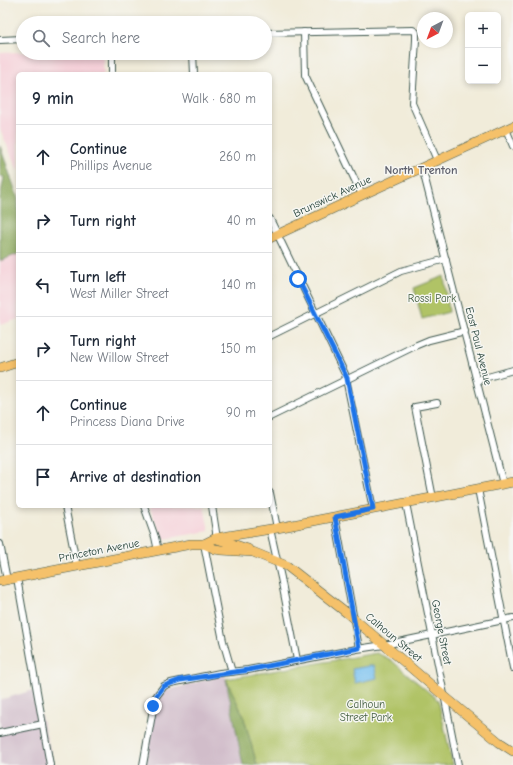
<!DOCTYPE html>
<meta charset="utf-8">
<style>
:root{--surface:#fff;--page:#f2f2f3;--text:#1f2937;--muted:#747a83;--line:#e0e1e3}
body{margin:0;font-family:"Comic Neue",sans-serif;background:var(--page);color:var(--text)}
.controls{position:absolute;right:12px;top:12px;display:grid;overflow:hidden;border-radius:6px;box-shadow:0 2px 6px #0003}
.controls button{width:36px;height:36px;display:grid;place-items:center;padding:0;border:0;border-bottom:1px solid var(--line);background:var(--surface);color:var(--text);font:20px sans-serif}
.compass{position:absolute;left:417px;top:12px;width:36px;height:36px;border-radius:50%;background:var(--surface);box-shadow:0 2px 6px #0003;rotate:221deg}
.stop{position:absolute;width:12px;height:12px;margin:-9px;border:3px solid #1a73e8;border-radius:50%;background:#fff}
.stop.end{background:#1a73e8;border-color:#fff;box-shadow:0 1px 4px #0008}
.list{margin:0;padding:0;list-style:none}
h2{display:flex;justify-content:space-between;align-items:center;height:52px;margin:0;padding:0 16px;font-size:17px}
h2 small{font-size:13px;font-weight:400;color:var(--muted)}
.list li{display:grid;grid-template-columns:26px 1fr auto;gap:12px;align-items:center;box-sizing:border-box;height:64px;padding:0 16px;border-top:1px solid var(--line)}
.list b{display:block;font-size:15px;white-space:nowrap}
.list p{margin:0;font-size:13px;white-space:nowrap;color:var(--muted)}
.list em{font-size:13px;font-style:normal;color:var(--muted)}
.icon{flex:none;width:22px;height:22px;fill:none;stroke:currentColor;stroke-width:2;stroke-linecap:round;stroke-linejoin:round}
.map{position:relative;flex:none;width:513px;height:765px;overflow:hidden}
.search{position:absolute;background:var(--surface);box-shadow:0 2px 6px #0003;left:16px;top:16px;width:256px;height:44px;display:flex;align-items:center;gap:10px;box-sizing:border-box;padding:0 14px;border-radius:22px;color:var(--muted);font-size:15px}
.panel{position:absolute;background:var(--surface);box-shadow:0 2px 6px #0003;left:16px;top:72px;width:256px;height:436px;border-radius:6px}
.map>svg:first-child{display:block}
</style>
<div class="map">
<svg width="513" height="765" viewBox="0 0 513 765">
<rect width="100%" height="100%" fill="#f6f6f2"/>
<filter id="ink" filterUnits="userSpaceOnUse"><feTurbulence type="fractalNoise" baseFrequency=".025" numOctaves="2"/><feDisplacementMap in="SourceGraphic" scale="8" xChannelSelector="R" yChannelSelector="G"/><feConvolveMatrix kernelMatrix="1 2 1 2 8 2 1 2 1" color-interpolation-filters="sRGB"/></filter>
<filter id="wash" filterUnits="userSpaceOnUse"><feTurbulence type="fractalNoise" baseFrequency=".012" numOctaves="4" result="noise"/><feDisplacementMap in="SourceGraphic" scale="16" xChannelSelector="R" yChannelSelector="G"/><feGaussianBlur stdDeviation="0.9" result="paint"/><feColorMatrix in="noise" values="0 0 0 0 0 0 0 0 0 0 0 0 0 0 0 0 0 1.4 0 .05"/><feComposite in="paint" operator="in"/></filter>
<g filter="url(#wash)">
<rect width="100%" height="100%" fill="#f1ecda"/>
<g fill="#f6cfd8">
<path d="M23 52V53H102L104 74H18V171L0 129V53Z"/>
<path d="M18 254V319L0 325V261Z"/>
<path d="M149 506H204L209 531 163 539Z"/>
</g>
<g fill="#d1bdca">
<path d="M225 674 243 765H141L155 694Z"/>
<path d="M34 690 54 765H0V700Z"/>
</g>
<g fill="#b0c366" stroke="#68804d">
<path d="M444 276 449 312 422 319 414 288Z"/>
<path d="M377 653 391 660 438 700 453 765H257L243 715 226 679Z"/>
</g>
<g fill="#8ca95b" stroke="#567348">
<path d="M0 146 18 198V254L0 261V199L4 177 0 176Z"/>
<path d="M226 679 243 715 257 765H243Z"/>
</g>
<path fill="#76c0ef" stroke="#4a7e92" d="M374 665 377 678 355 683 352 669Z"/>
</g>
<g filter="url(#ink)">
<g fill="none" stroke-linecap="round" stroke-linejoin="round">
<g stroke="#3e574d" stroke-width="8">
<g id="minor">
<path d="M304 32 305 75 362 195"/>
<path d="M265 33 413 30 416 32V40L412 103 437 160"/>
<path d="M0 40 23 39"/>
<path d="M112 53V74"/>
<path d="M193 53 194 74"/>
<path d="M506 129 513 146"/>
<path d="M422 167 503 484"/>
<path d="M270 219 345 374 373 509"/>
<path d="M270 336 401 271 446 259"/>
<path d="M477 380 513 370"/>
<path d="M270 417 417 345 429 340 465 331"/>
<path d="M478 489 513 668"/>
<path d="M270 493 277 528"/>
<path d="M433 498 415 407 437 403"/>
<path d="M406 503 458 765"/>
<path d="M65 506 77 567"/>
<path d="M144 506 155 537 158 551"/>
<path d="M212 506 216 532V538"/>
<path d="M335 517 359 648"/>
<path d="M270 529 281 578 297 660"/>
<path d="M0 544 7 580"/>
<path d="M204 544 223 641 232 672"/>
<path d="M17 578 50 765"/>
<path d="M0 733 43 724"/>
<path d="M143 765 155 698 164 686 171 683 220 673 248 670 357 649 384 645 513 618"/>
</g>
</g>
<g stroke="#3e574d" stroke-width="10">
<g id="primary">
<path d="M270 238 362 195 513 126"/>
<path d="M0 368 18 362"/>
<path d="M217 539 248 549"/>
<path d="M204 544 216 538 277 528 513 482"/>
<path d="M0 581 191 544H204L215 549 221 550 253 552 287 566 347 613 444 696 499 742 513 751"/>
</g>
</g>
<use href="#minor" stroke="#fff" stroke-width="6"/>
<use href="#primary" stroke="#f5c16b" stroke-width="9"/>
</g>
</g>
<g fill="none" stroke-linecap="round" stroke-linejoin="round" filter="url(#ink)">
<path stroke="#1a73e8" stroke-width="5" d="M153 706 155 698 164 686 180 680 248 670 359 648 335 517 373 509 371 498 347 378 298 279"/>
</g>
<g text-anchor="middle" stroke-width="3" stroke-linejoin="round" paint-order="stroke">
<g font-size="11" fill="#1f3d34" stroke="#f6f6f2">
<text transform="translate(332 196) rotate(-25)" y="4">Brunswick Avenue</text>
<text transform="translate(479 346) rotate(76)" y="4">East Paul Avenue</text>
<text transform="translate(99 550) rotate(-11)" y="4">Princeton Avenue</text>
<text transform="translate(442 632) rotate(79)" y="4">George Street</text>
<text transform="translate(394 637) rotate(40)" y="4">Calhoun Street</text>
</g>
<g font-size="11" fill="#435e40" stroke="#f6f6f2">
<text x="432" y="302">Rossi Park</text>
<text x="366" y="708">Calhoun<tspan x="366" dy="13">Street Park</tspan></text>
</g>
<g font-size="12" font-weight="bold" fill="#5d5f6b" stroke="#f6f6f2">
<text x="421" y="174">North Trenton</text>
</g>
</g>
</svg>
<div class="controls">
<button>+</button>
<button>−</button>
</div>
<svg class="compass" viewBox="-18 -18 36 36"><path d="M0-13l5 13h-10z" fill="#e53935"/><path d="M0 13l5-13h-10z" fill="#747a83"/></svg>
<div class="stop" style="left:298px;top:279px"></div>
<div class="stop end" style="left:153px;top:706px"></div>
<div class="search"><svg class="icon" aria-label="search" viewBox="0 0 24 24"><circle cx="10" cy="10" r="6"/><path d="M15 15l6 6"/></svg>Search here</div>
<section class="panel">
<h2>9 min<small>Walk · 680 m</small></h2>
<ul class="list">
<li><svg class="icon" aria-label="ahead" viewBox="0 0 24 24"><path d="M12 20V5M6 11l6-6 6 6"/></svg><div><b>Continue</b><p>Phillips Avenue</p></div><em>260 m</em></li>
<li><svg class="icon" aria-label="right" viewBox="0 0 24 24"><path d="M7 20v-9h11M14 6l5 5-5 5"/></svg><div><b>Turn right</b></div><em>40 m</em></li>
<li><svg class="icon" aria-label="left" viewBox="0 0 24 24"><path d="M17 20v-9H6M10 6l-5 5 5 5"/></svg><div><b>Turn left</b><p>West Miller Street</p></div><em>140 m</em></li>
<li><svg class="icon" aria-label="right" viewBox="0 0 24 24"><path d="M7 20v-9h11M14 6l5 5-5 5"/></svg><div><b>Turn right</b><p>New Willow Street</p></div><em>150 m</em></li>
<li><svg class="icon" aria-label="ahead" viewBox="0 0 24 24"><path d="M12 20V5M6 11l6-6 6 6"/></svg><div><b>Continue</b><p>Princess Diana Drive</p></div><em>90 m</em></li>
<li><svg class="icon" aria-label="arrive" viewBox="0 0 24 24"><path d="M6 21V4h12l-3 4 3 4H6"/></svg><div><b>Arrive at destination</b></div></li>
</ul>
</section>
</div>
